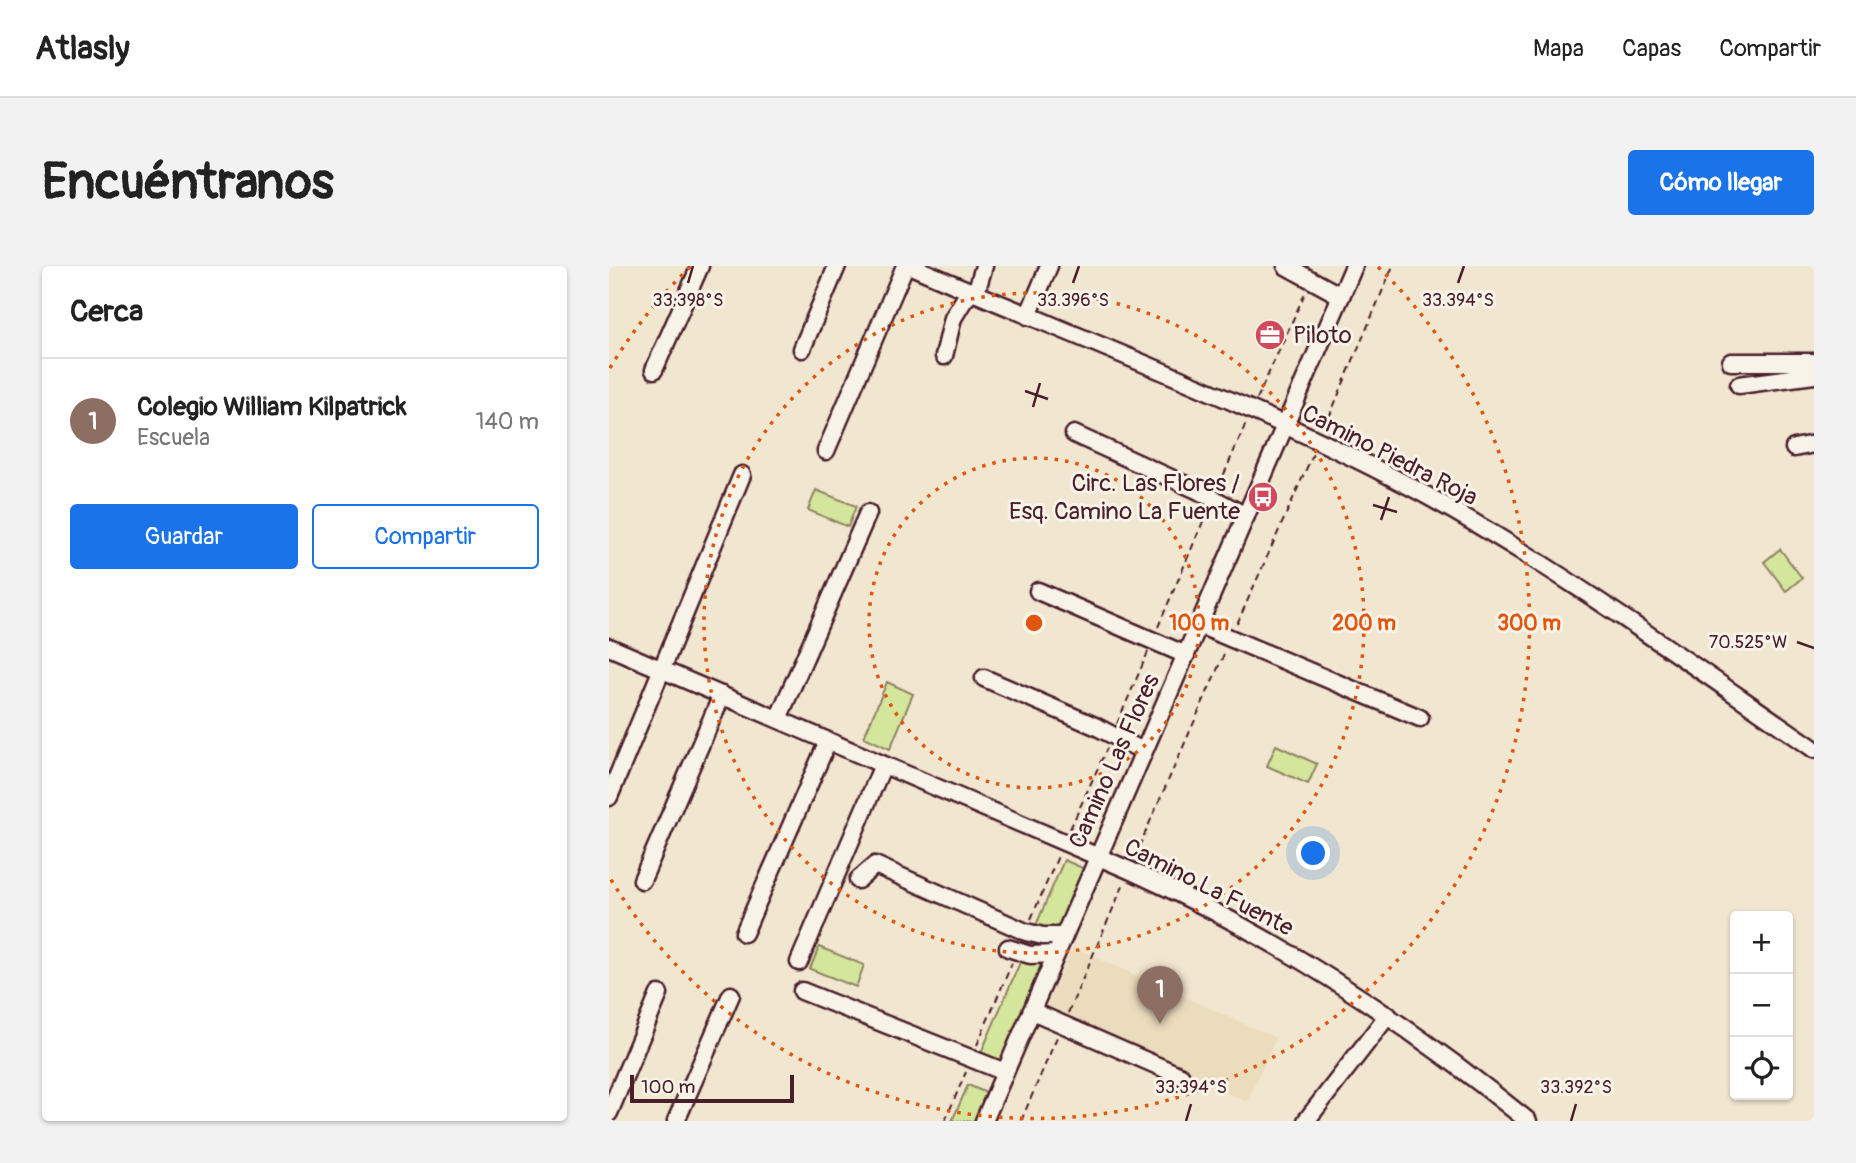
<!DOCTYPE html>
<html lang="es">
<meta charset="utf-8">
<style>
:root{--surface:#fff;--page:#f2f2f2;--text:#222;--muted:#767676;--line:#e0e0e0;--accent:#1a73e8}
body{margin:0;font-family:Pangolin,sans-serif;background:var(--page);color:var(--text)}
.controls{position:absolute;right:21px;bottom:21px;display:grid;overflow:hidden;border-radius:7px;box-shadow:0 2px 5px #0004}
.controls button{width:63px;height:63px;display:grid;place-items:center;padding:0;border:0;border-bottom:2px solid var(--line);background:var(--surface);color:var(--text);font:35px sans-serif}
.scale{position:absolute;left:21px;bottom:18px;width:164px;box-sizing:border-box;padding-left:7px;border:4px solid #4a1f2b;border-top:0;font-size:19px;line-height:24px;white-space:nowrap;color:#4a1f2b;-webkit-text-stroke:5px #f7f3e8;paint-order:stroke}
.you{position:absolute;left:705px;top:588px;width:24px;height:24px;margin:-18px;border:5px solid #fff;border-radius:50%;background:#1a73e8;box-shadow:0 0 0 10px #1a73e833}
.badge{display:grid;place-items:center;width:46px;height:46px;border-radius:50%;background:var(--accent);color:#fff;font-size:23px;font-weight:700}
.pin{position:absolute;translate:-50% -58px;filter:drop-shadow(0 2px 4px #0008)}
.pin::after{content:'';position:absolute;top:37px;width:24px;height:21px;background:inherit;clip-path:polygon(0 0,100% 0,50% 100%)}
.list{margin:0;padding:0;list-style:none}
h2{display:flex;justify-content:space-between;align-items:center;height:91px;margin:0;padding:0 28px;font-size:30px}
h2 small{font-size:23px;font-weight:400;color:var(--muted)}
.list li{display:grid;grid-template-columns:46px 1fr auto;gap:21px;align-items:center;box-sizing:border-box;height:126px;padding:0 28px;border-top:2px solid var(--line)}
.list b{display:block;font-size:26px;white-space:nowrap}
.list p{margin:0;font-size:23px;white-space:nowrap;color:var(--muted)}
.list em{font-size:23px;font-style:normal;color:var(--muted)}
.actions{display:flex;gap:14px;padding:21px 28px}
.actions a{flex:1;padding:16px 0;border:2px solid var(--accent);border-radius:7px;text-align:center;font-size:24px;color:var(--accent)}
.actions .main{background:var(--accent);color:#fff}
.icon{flex:none;width:38px;height:38px;fill:none;stroke:currentColor;stroke-width:2;stroke-linecap:round;stroke-linejoin:round}
.map{position:relative;flex:none;width:1205px;height:855px;overflow:hidden;border-radius:7px}
header{display:flex;align-items:center;gap:42px;box-sizing:border-box;height:98px;padding:0 35px;background:var(--surface);border-bottom:2px solid var(--line)}
header strong{font-size:33px}
nav{display:flex;gap:38px;margin-inline-start:auto;font-size:24px}
.intro{display:flex;align-items:center;justify-content:space-between;box-sizing:border-box;height:168px;padding:0 42px}
h1{margin:0;font-size:49px}
.button{padding:18px 32px;border-radius:7px;background:var(--accent);color:#fff;font-size:24px;font-weight:700}
main{display:flex;gap:42px;padding:0 42px}
aside{flex:1;background:var(--surface);border-radius:7px;box-shadow:0 2px 5px #0004}
.map>svg:first-child{display:block}
</style>
<header>
<strong>Atlasly</strong>
<nav><a>Mapa</a><a>Capas</a><a>Compartir</a></nav>
</header>
<div class="intro"><h1>Encuéntranos</h1><a class="button">Cómo llegar</a></div>
<main>
<aside>
<h2>Cerca<small></small></h2>
<ul class="list">
<li><span class="badge" style="background:#8d6e63">1</span><div><b>Colegio William Kilpatrick</b><p>Escuela</p></div><em>140 m</em></li>
</ul>
<div class="actions"><a class="main">Guardar</a><a>Compartir</a></div>
</aside>
<div class="map">
<svg width="1205" height="855" viewBox="0 0 1205 855">
<rect width="100%" height="100%" fill="#f1e6cf"/>
<filter id="ink" filterUnits="userSpaceOnUse"><feTurbulence type="fractalNoise" baseFrequency=".0143" numOctaves="2"/><feDisplacementMap in="SourceGraphic" scale="14" xChannelSelector="R" yChannelSelector="G"/><feConvolveMatrix kernelMatrix="1 2 1 2 8 2 1 2 1" color-interpolation-filters="sRGB"/></filter>
<g filter="url(#ink)">
<path fill="#ecdcbe" d="M464 681 667 772 638 836 435 745Z"/>
<g fill="#d4e69b" stroke="#8f8263" stroke-width="2">
<path d="M207 224 247 240 239 261 199 244Z"/>
<path d="M1171 283 1193 312 1177 325 1155 296Z"/>
<path d="M278 416 304 428 281 483 255 471Z"/>
<path d="M667 479 708 498 699 518 658 500Z"/>
<path d="M455 594 478 604 395 797 372 787Z"/>
<path d="M210 681 255 699 247 721 201 703Z"/>
<path d="M359 819 380 828 368 855H343Z"/>
</g>
<g fill="none" stroke-linecap="round" stroke-linejoin="round">
<g stroke="#4a1f2b" stroke-width="21">
<g id="minor">
<path d="M302 0C473 74 650 139 815 228 951 303 1077 395 1205 483"/>
<path d="M677 0 732 30"/>
<path d="M419 50 440 0"/>
<path d="M193 83 228 0"/>
<path d="M335 90 344 52 355 34 369 20 375 0"/>
<path d="M1122 96H1205"/>
<path d="M45 104 91 0"/>
<path d="M1130 119 1205 109"/>
<path d="M465 168 588 224 637 250"/>
<path d="M1185 182 1205 178"/>
<path d="M217 185 296 0"/>
<path d="M429 325 577 389"/>
<path d="M590 359 811 452"/>
<path d="M0 381 520 604C665 669 796 755 919 855"/>
<path d="M375 412 486 460 534 485"/>
<path d="M169 453 259 247"/>
<path d="M0 531 133 209"/>
<path d="M33 614 113 429"/>
<path d="M249 614 266 599 417 666 434 670H455"/>
<path d="M135 667 219 475"/>
<path d="M399 682 421 689 447 688"/>
<path d="M190 696 274 499"/>
<path d="M193 725 396 806"/>
<path d="M423 745 572 810"/>
<path d="M0 847 50 728"/>
<path d="M67 855 122 729"/>
<path d="M375 855 745 0"/>
<path d="M697 855 779 749"/>
</g>
</g>
<g stroke="#4a1f2b" stroke-width="2" stroke-dasharray="7 5" stroke-linecap="butt">
<path d="M648 133 696 27"/>
<path d="M715 163 784 0"/>
<path d="M610 220 637 157"/>
<path d="M628 358 704 188"/>
<path d="M549 361 599 244"/>
<path d="M508 458 539 386"/>
<path d="M461 563 498 482"/>
<path d="M525 592 616 386"/>
<path d="M422 653 450 588"/>
<path d="M459 747 515 617"/>
<path d="M368 779 403 697"/>
<path d="M336 855 357 806"/>
<path d="M412 855 448 771"/>
</g>
<use href="#minor" stroke="#f7f3e8" stroke-width="16"/>
</g>
</g>
<path fill="none" stroke="#4a1f2b" stroke-width="2.5" d="M79 17 84 0M464 17 470 0M849 17 855 0M416 125 439 133M424 141 431 117M764 239 788 246M772 254 780 231M1188 376 1205 382M577 855 582 838M962 855 967 838"/>
<g fill="none" stroke="#e0560e" stroke-width="3.5" stroke-dasharray="3.5 7">
<circle cx="425" cy="357" r="165"/>
<circle cx="425" cy="357" r="330"/>
<path d="M1 102A495 495 0 0 1 81 1M769 1A495 495 0 1 1 1 612"/>
</g>
<defs>
<g id="office-disc" transform="scale(1.575)"><circle r="9.5" fill="#d1495b" stroke="#f7f3e8"/><path d="M-6-3h4V-5.5h4V-3h4V5H-6ZM-1-4.5V-3h2v-1.5ZM-6 0V1H6V0Z" fill="#fff"/></g>
<g id="bus-disc" transform="scale(1.575)"><circle r="9.5" fill="#d1495b" stroke="#f7f3e8"/><path d="M-5-6H5V4H4V6H2V4H-2V6H-4V4H-5ZM-3.5-4V0h7V-4ZM-3.5 1.2v1.5H-2V1.2ZM2 1.2v1.5H3.5V1.2Z" fill="#fff"/></g>
</defs>
<g fill-rule="evenodd">
<use href="#office-disc" x="661" y="69"/>
<use href="#bus-disc" x="654" y="231"/>
</g>
<g text-anchor="middle" stroke-width="6" stroke-linejoin="round" paint-order="stroke">
<g font-size="24" fill="#4a1f2b" stroke="#f7f3e8" text-anchor="start">
<text x="684" y="77">Piloto</text>
<text x="631" y="225" text-anchor="end">Circ. Las Flores /<tspan x="631" dy="28">Esq. Camino La Fuente</tspan></text>
</g>
<g font-size="24" fill="#4a1f2b" stroke="#f7f3e8">
<text transform="translate(781 189) rotate(27)" y="8">Camino Piedra Roja</text>
<text transform="translate(505 495) rotate(-66)" y="8">Camino Las Flores</text>
<text transform="translate(600 621) rotate(27)" y="8">Camino La Fuente</text>
</g>
</g>
<g font-size="18" text-anchor="middle" fill="#4a1f2b" stroke="#f7f3e8" stroke-width="6" stroke-linejoin="round" paint-order="stroke">
<text x="79" y="40">33.398°S</text>
<text x="464" y="40">33.396°S</text>
<text x="849" y="40">33.394°S</text>
<text x="1139" y="382">70.525°W</text>
<text x="582" y="827">33.394°S</text>
<text x="967" y="827">33.392°S</text>
</g>
<circle cx="425" cy="357" r="10" fill="#e0560e" stroke="#f7f3e8" stroke-width="3.5"/>
<g font-size="21" text-anchor="middle" font-weight="bold" fill="#e0560e" stroke="#f7f3e8" stroke-width="6" stroke-linejoin="round" paint-order="stroke">
<text x="590" y="364">100 m</text>
<text x="755" y="364">200 m</text>
<text x="920" y="364">300 m</text>
</g>
</svg>
<div class="controls">
<button>+</button>
<button>−</button>
<button><svg class="icon" aria-label="locate" viewBox="0 0 24 24"><circle cx="12" cy="12" r="6"/><path d="M12 2v4M12 18v4M2 12h4M18 12h4"/></svg></button>
</div>
<div class="scale">100 m</div>
<div class="you"></div>
<div class="pin badge" style="left:551px;top:758px;background:#8d6e63">1</div>
</div>
</main>
